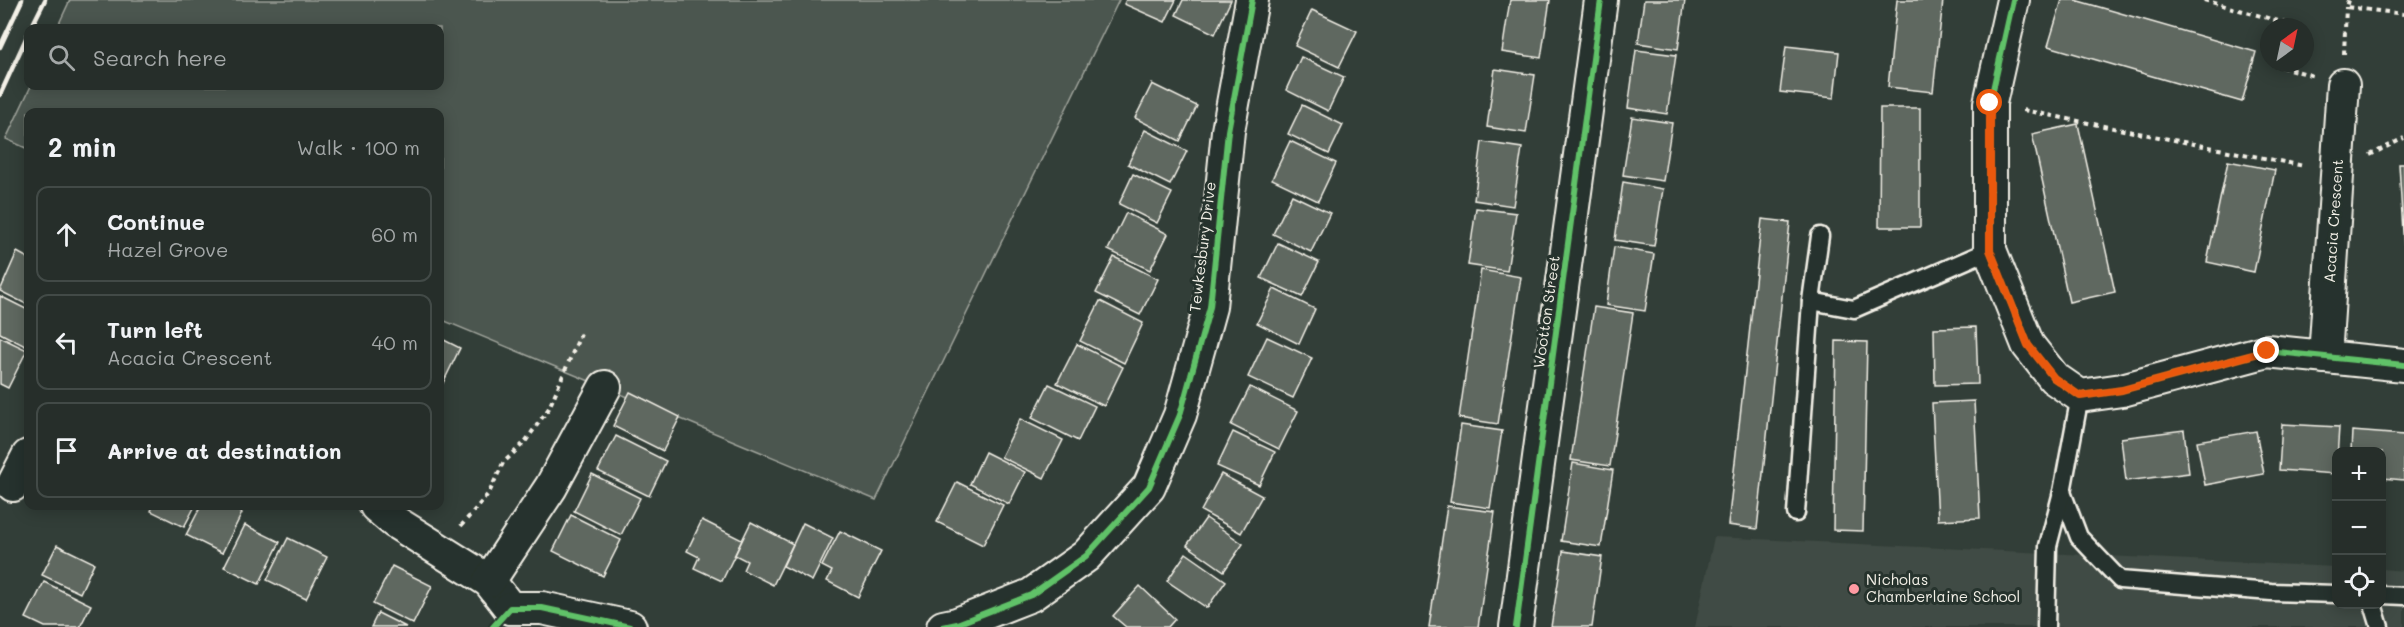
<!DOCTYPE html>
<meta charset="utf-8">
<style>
:root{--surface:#262e2a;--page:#323a36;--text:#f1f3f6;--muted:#a4a8a8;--line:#424a47}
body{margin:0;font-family:Mali,sans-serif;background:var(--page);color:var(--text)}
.controls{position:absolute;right:18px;bottom:18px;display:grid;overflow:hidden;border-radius:12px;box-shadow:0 3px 15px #0003}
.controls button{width:54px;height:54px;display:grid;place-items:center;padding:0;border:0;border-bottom:2px solid var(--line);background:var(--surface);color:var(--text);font:30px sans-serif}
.compass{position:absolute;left:2260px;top:18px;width:54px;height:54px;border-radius:50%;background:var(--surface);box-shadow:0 3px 15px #0003;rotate:33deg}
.stop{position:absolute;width:18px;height:18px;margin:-14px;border:4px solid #ea580c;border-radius:50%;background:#fff}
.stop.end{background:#ea580c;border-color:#fff;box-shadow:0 2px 6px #0008}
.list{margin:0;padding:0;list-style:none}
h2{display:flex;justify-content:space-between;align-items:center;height:78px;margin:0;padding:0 24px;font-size:26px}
h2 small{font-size:20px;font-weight:400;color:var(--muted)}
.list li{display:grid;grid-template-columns:39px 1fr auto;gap:18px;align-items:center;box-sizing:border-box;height:96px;margin:0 12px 12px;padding:0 12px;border:2px solid var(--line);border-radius:12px}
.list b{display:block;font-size:22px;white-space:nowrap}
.list p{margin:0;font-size:20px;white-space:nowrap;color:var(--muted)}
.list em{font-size:20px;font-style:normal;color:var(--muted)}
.icon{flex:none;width:33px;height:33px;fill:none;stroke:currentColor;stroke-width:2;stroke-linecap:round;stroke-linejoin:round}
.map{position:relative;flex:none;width:2404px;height:627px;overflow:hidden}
.search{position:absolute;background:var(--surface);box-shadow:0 3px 15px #0003;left:24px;top:24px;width:420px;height:66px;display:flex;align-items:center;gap:15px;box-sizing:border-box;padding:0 21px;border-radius:12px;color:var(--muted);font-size:22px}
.panel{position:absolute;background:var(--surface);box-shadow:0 3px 15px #0003;left:24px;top:108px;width:420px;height:402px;border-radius:12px}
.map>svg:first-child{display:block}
</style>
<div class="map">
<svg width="2404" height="627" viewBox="0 0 2404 627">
<rect width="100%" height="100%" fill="#323e38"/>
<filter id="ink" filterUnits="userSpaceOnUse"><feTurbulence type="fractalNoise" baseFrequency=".0167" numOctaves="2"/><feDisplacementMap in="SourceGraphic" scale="12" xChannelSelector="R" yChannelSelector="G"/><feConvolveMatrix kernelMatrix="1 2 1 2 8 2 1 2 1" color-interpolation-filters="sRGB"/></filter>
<g filter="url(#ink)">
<path fill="#404b44" d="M1714 537 2336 567V604H2382V569L2404 571V627H1695Z"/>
<path fill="#4c564f" stroke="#a0a49c" stroke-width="1.5" d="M70 0H1119L876 500 440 319V112H28V149L6 139 31 86H440V28H57Z"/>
<g fill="#5f6861" stroke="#f4f1e8" stroke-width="1.5">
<path d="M1126 0H1176L1165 22 1124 4Z"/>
<path d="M1183 0H1231L1215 34 1176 15Z"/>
<path d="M1510 0H1550L1541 58 1502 52Z"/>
<path d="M1644 0H1685L1678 49 1638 43Z"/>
<path d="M1897 0H1943L1933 92 1888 87Z"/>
<path d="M2062 0H2075L2256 52 2242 102 2048 46Z"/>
<path d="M1312 10 1357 31 1339 67 1295 46Z"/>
<path d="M1786 46 1839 52 1834 98 1780 92Z"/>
<path d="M1636 50 1676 55 1667 114 1628 108Z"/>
<path d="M1301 57 1344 77 1328 111 1286 90Z"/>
<path d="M1495 69 1535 75 1526 133 1487 127Z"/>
<path d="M1152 84 1197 106 1180 141 1135 118Z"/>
<path d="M1302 105 1343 125 1329 154 1288 134Z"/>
<path d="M1880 108H1920V227H1879Z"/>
<path d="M1632 117 1672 123 1663 181 1623 175Z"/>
<path d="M2078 124 2115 292 2069 302 2032 134Z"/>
<path d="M1145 130 1187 151 1170 185 1128 164Z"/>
<path d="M1290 141 1336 163 1318 201 1272 179Z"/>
<path d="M1482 142 1522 148 1513 206 1474 200Z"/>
<path d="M2228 161 2275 170 2254 272 2207 262Z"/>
<path d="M2399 164H2404V250Z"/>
<path d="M1133 174 1172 193 1157 223 1119 204Z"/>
<path d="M1623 182 1663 189 1654 246 1615 240Z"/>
<path d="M1292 195 1330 213 1311 252 1273 234Z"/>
<path d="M1476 208 1516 213 1507 271 1468 265Z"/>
<path d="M1126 213 1168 234 1150 270 1108 250Z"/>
<path d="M1762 219 1790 222 1757 529 1728 525Z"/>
<path d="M1278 243 1319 262 1302 297 1261 278Z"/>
<path d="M1614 247 1654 254 1645 311 1606 305Z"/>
<path d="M17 252 28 258V305L0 291Z"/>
<path d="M1114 257 1158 279 1140 315 1096 293Z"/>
<path d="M1481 270 1521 277 1498 424 1459 418Z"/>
<path d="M1274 289 1315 309 1299 344 1257 323Z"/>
<path d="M0 296 28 310V339L25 346 0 333Z"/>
<path d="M1100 301 1143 323 1124 363 1080 341Z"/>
<path d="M1594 307 1633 313 1610 466 1571 460Z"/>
<path d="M1976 327 1978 384 1935 385 1934 328Z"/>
<path d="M0 337 27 350 8 388 0 384Z"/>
<path d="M1267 337 1312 358 1293 398 1248 377Z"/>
<path d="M440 338 460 348 442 385 440 383Z"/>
<path d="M1836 341 1867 342 1863 531 1833 530Z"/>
<path d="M1077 344 1123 367 1104 406 1057 383Z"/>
<path d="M1049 384 1095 406 1078 441 1032 418Z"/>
<path d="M1250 387 1298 411 1279 449 1231 425Z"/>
<path d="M630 392 680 417 663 451 613 426Z"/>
<path d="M1974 401 1980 518 1938 520 1932 403Z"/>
<path d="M1020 419 1063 440 1044 478 1001 457Z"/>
<path d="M2282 424 2339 427 2336 474 2279 470Z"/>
<path d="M1461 425 1502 431 1490 508 1450 502Z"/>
<path d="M2184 430 2189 473 2126 481 2121 438Z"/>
<path d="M2256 431 2264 474 2205 485 2197 441Z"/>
<path d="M2352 431 2404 435V480L2382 478V452H2351Z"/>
<path d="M1233 432 1275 452 1259 485 1217 466Z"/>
<path d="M616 436 666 461 649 496 598 471Z"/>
<path d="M985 452 1025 472 1009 504 970 484Z"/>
<path d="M1573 463 1613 470 1601 547 1561 541Z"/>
<path d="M592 474 640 498 621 535 574 511Z"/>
<path d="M1221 474 1262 496 1241 533 1201 511Z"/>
<path d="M957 482 1003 505 983 545 937 522Z"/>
<path d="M153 506H195L184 527 151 511Z"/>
<path d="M201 506H227L242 513 222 553 186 535Z"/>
<path d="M1447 506 1495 512 1478 627H1429Z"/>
<path d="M571 515 621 540 603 576 553 551Z"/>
<path d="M1206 518 1243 544 1224 571 1187 545Z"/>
<path d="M702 520 742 540 722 581 694 568 699 557 687 551Z"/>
<path d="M751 522 793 544 773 585 743 570 747 561 735 555Z"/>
<path d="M803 523 833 538 812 581 783 566Z"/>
<path d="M245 525 280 542 259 584 224 567Z"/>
<path d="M840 531 881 551 858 597 827 581 832 571 822 566Z"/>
<path d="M288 538 327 557 306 599 267 580Z"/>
<path d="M57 545 94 563 80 593 42 575Z"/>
<path d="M1563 551 1602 557 1592 627H1551Z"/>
<path d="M1186 553 1226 581 1207 608 1167 581Z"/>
<path d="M392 566 432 586 413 624 373 604Z"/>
<path d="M44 582 91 605 80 627H45L26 618Z"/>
<path d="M1140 586 1175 619 1168 627H1126L1113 616Z"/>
<path d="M378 613 406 627H371Z"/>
</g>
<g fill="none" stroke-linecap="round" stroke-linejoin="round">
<g stroke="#f4f1e8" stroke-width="21">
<g id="service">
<path d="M1811 301 1820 236"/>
<path d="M2062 492 2079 537 2120 580 2271 592 2336 594"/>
<path d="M1796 513 1811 301 1854 309 1990 250"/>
<path d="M2382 595 2404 596"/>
<path d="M2373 604 2380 627"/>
<path d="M2046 627 2048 546 2062 492 2080 396"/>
</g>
</g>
<g stroke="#f4f1e8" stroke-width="36">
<g id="minor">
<path d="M2013 0 1990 103V250L2028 345 2054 378 2080 396 2122 390 2267 351 2404 365"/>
<path d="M2325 357 2343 85"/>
<path d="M13 485 28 456"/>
<path d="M376 506 395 522 489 581 510 608"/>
<path d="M489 581 551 487 605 387"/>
<path d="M510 608H542L630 627"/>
<path d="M943 627 957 624 1031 595 1086 556 1149 487 1180 415 1210 307 1228 131 1252 0"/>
<path d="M1516 627 1601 0"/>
</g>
</g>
<g stroke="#f4f1e8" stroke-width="4" stroke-dasharray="4.5 4.5" stroke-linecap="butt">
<path d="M2204 0 2289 24 2288 27"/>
<path d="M2348 0 2346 7 2404 14"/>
<path d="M2344 54 2346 7"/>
<path d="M2276 63 2275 65 2314 76"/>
<path d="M2023 110 2304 166"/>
<path d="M2370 155 2404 138"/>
<path d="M461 526 489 493 503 463 525 442 549 408 581 333"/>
</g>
<use href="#service" stroke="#26332d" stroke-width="16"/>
<use href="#minor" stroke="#26332d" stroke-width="32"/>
<g stroke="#f4f1e8" stroke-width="4.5">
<path d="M31 28 45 0"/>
<path d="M0 47 22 0"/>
<path d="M0 95 28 34"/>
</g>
<g stroke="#26332d" stroke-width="10">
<g id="cycleway">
<path d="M2013 0 1990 103V250L2028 345 2054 378 2080 396 2122 390 2267 351 2404 365"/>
<path d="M493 627 510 608H542L630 627"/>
<path d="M943 627 957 624 1031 595 1086 556 1149 487 1180 415 1210 307 1228 131 1252 0"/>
<path d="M1516 627 1601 0"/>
</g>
</g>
<use href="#cycleway" stroke="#61c268" stroke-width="6"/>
</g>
</g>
<g fill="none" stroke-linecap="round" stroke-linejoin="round" filter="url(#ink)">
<path stroke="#ea580c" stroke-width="8" d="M1990 103V250L2028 345 2054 378 2080 396 2122 390 2267 351"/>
</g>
<circle fill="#ff9aa2" stroke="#26332d" stroke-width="2" cx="1854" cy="589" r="6"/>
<g text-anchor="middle" stroke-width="6" stroke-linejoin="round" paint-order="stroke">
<g font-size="15" fill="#f4f1e8" stroke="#26332d">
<text transform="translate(2334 221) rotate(-86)" y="5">Acacia Crescent</text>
<text transform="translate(1203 247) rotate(-83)" y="5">Tewkesbury Drive</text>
<text transform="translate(1547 312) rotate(-82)" y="5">Wootton Street</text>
</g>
<g font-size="15" fill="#f4f1e8" stroke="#26332d" text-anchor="start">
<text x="1866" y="585">Nicholas<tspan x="1866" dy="17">Chamberlaine School</tspan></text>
</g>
</g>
</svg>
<div class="controls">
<button>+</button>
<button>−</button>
<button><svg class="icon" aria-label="locate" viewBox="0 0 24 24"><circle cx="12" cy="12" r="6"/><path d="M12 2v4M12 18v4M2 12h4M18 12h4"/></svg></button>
</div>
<svg class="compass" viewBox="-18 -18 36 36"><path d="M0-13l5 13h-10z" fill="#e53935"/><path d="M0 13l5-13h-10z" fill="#a4a8a8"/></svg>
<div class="stop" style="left:1990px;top:103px"></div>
<div class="stop end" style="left:2267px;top:351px"></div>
<div class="search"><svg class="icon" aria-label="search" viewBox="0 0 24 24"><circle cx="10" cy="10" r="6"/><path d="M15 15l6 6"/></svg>Search here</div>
<section class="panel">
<h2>2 min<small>Walk · 100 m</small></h2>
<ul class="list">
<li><svg class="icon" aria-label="ahead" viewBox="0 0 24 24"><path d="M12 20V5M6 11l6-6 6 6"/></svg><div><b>Continue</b><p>Hazel Grove</p></div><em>60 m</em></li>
<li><svg class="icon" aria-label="left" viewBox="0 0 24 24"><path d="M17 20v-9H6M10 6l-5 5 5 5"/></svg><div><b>Turn left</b><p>Acacia Crescent</p></div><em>40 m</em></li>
<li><svg class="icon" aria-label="arrive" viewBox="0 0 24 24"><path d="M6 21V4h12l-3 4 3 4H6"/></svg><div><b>Arrive at destination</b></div></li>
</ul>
</section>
</div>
